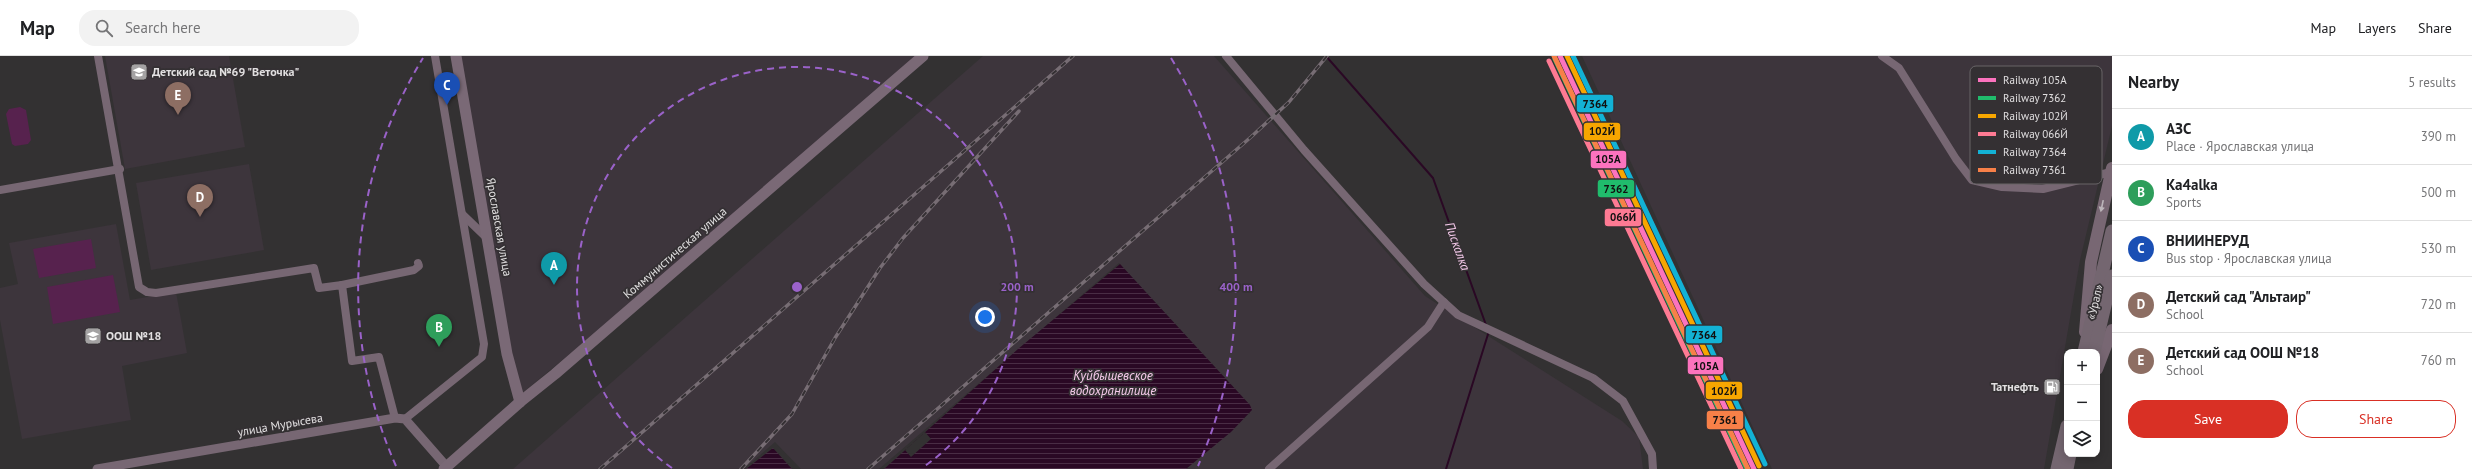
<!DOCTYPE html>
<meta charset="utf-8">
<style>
:root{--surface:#fff;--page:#f2f2f2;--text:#202124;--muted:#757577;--line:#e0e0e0;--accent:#d93025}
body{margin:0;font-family:"PT Sans",sans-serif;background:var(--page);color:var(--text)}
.controls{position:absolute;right:12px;bottom:12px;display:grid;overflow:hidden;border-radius:8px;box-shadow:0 2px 10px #0003}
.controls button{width:36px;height:36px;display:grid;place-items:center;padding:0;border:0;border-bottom:1px solid var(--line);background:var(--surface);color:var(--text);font:20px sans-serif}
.you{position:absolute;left:985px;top:261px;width:14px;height:14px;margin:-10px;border:3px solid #fff;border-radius:50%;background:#1a73e8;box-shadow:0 0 0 6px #1a73e833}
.badge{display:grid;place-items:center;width:26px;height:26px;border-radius:50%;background:var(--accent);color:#fff;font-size:13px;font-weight:700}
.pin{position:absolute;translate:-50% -33px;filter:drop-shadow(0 1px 2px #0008)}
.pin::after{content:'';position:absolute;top:21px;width:14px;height:12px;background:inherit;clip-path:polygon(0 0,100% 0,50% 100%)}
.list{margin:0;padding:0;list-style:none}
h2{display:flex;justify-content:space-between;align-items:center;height:52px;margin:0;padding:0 16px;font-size:17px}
h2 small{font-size:13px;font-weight:400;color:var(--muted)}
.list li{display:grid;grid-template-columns:26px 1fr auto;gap:12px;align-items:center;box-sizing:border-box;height:56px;padding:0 16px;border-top:1px solid var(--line)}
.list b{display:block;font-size:15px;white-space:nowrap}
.list p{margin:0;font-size:13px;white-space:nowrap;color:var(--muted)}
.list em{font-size:13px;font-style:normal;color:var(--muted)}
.actions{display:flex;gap:8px;padding:12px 16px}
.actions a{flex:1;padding:9px 0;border:1px solid var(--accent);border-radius:16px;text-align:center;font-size:14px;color:var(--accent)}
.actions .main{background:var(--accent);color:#fff}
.icon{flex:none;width:22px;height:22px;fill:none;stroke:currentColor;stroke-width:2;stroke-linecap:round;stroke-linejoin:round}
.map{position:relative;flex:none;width:2112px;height:413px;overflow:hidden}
header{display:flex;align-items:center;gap:24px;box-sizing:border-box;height:56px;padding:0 20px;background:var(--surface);border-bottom:1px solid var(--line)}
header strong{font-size:19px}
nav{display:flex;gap:22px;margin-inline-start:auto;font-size:14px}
.search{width:280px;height:36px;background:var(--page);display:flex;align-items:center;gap:10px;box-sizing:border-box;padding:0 14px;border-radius:16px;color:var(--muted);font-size:15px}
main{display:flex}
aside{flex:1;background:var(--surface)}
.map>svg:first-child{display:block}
</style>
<header>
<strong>Map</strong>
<div class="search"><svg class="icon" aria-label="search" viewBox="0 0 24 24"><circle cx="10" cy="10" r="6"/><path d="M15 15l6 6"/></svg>Search here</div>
<nav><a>Map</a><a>Layers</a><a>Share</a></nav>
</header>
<main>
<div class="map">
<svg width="2112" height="413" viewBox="0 0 2112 413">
<defs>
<pattern id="water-rules" width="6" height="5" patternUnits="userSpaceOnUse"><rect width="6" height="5" fill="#2a0824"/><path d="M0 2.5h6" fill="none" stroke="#492c44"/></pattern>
</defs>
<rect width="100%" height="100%" fill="#333132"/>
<g fill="#3d353c">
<path d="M105 0H229L245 91 125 113Z"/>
<path d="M459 0H916L615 261 521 338 510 297Z"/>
<path d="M983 0H1214L1425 240 1622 365 1639 381 1643 413H1186L1250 357V349L1119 207 879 413H801L775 386 744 413H513Z"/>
<path d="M1582 0H2112V70L2080 204 2044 413H1772Z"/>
<path d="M249 108 264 194 151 214 136 127Z"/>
<path d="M116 168 130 244 176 236 187 297 122 310 131 364 22 383 0 264V232L18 228 9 187Z"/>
</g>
<g fill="#57224e">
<path d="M20 51 26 54 31 84 28 88 15 90 12 88 6 58 9 53Z"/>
<path d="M91 183 96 212 39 222 33 193Z"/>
<path d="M113 219 120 256 53 268 47 231Z"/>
</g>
<g fill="url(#water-rules)">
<path d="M1120 208 1250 349 1252 354 1231 376 1186 413H884L1018 293Z"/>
<path d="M773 392 792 413H746Z"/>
</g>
<path fill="#333132" d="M925 376 931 383 911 401 905 394Z"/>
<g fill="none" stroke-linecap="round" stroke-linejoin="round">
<g stroke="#2a0824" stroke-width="2">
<path d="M1326 0 1433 122 1486 269"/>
<path d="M1446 413 1489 275"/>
</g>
<g stroke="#776773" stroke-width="8">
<path d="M98 0 139 231 147 236 156 237 314 212 319 232 342 229 352 305 379 301 395 362"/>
<path d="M1226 0 1304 94 1424 228 1458 259 1593 322 1623 345 1652 398 1653 413"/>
<path d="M1882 0 1899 12 1956 103 1972 124 2002 131 2043 133 2111 116"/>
<path d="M0 134 120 113"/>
<path d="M462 158 487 182"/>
<path d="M342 229 414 214 419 210 418 207"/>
<path d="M405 363 482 301 484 288 435 0"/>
<path d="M1269 413 1428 271 1444 246"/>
</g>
<path stroke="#776773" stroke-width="9" d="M97 413 395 362 405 363 447 411"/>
<g stroke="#7a6976" stroke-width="11">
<path d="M456 0 507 298 520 346"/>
<path d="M444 413 520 346 555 318 923 0"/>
</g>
<g stroke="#786773" stroke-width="12">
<path d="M2085 276 2091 206 2112 112"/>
<path d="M2097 313 2112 274"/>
</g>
<g stroke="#746670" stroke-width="13">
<path d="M2084 296 2112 175"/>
<path d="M2094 296 2112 220"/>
<path d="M2057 413 2067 370"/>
<path d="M2067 413 2070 398"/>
</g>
<g stroke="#776d74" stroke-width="3.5">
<g id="rail">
<path d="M600 413 1073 0"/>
<path d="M741 413 792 358 835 282 880 212 903 182 1019 55"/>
<path d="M868 413 1251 81 1289 46 1327 0"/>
</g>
</g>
<use href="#rail" stroke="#343033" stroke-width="2" stroke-dasharray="6" stroke-linecap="butt"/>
<g stroke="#343033" stroke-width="8">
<path id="rail-1" d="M1560 0 1754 413"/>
</g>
<g stroke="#343033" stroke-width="8">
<path id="rail-2" d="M1555 3 1747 413"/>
</g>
<g stroke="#343033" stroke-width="8">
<path id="rail-3" d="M1567 0 1759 410"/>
</g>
<g stroke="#343033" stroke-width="8">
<path id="rail-4" d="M1549 5 1741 413"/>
</g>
<g stroke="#343033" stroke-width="8">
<path id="rail-5" d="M1573 0 1765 408"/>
</g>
<g stroke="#343033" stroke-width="8">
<path id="rail-6" d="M1554 0 1748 413"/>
</g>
<use href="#rail-1" stroke="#fc73be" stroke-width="5"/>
<use href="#rail-2" stroke="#20bc6c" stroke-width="5"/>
<use href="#rail-3" stroke="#f7a600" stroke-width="5"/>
<use href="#rail-4" stroke="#fe7a93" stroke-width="5"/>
<use href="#rail-5" stroke="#13b2d5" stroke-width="5"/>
<use href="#rail-6" stroke="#f78048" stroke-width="5"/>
</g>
<defs><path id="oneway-solid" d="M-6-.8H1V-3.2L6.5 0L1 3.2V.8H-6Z"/></defs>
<use fill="#bcb5ba" href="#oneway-solid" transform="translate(2102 150) rotate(102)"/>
<g fill="none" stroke="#9a62c9" stroke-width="2" stroke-dasharray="7 5">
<path d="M672 412A220 220 0 1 1 922 412"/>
<path d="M396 410A439 439 0 0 1 423 2M1171 2A439 439 0 0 1 1198 410"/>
</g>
<defs>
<g id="school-square" transform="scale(0.9)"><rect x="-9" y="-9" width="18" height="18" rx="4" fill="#a4a2a3" stroke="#343033"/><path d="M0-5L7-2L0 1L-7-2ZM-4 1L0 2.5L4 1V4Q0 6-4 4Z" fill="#fff"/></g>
<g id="fuel-square" transform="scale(0.9)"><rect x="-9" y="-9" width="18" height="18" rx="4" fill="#a4a2a3" stroke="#343033"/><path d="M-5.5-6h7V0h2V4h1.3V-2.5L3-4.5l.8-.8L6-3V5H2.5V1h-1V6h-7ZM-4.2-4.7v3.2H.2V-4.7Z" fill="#fff"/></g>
</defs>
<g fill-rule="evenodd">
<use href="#school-square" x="139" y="16"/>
<use href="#school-square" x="93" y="280"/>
<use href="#fuel-square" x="2052" y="331"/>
</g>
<g text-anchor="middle" stroke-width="3.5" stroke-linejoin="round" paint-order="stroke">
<g font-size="12" font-weight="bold" fill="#e1dfe0" stroke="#343033" text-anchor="start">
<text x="152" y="20">Детский сад №69 "Веточка"</text>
<text x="106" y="284">ООШ №18</text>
<text x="2039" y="335" text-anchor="end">Татнефть</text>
</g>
<g font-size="12" fill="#e1dfe0" stroke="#343033">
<text transform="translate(499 171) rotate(80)" y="4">Ярославская улица</text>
<text transform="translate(675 197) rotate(-41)" y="4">Коммунистическая улица</text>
<text transform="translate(2095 246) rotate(-77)" y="4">«Урал»</text>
<text transform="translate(280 369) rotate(-10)" y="4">улица Мурысева</text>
</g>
<g font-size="13" font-style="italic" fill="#f5caea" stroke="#343033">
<text transform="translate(1458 190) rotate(70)" y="5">Пискалка</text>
<text x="1113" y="324">Куйбышевское<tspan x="1113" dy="15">водохранилище</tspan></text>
</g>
</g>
<rect x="1970" y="10" width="132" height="118" rx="6" fill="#343033" stroke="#686567" stroke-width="1"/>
<rect x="1978" y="22" width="18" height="4" fill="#fc73be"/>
<rect x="1978" y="40" width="18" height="4" fill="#20bc6c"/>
<rect x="1978" y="58" width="18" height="4" fill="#f7a600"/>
<rect x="1978" y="76" width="18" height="4" fill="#fe7a93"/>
<rect x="1978" y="94" width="18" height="4" fill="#13b2d5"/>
<rect x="1978" y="112" width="18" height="4" fill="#f78048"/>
<g font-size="11" fill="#e1dfe0">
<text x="2003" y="28">Railway 105А</text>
<text x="2003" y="46">Railway 7362</text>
<text x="2003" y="64">Railway 102Й</text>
<text x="2003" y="82">Railway 066Й</text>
<text x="2003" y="100">Railway 7364</text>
<text x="2003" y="118">Railway 7361</text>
</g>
<circle cx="797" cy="231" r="6" fill="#9a62c9" stroke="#343033" stroke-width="2"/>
<g font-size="12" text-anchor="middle" font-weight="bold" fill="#9a62c9" stroke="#343033" stroke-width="3.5" stroke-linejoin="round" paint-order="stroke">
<text x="1017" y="235">200 m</text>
<text x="1236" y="235">400 m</text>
</g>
<g stroke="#343033" stroke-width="1.5">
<rect x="1576" y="38" width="38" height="19" rx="4" fill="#13b2d5"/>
<rect x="1583" y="66" width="38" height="19" rx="4" fill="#f7a600"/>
<rect x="1590" y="94" width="37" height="19" rx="4" fill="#fc73be"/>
<rect x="1597" y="123" width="38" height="19" rx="4" fill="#20bc6c"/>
<rect x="1604" y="152" width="38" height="19" rx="4" fill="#fe7a93"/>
<rect x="1685" y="269" width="38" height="19" rx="4" fill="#13b2d5"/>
<rect x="1687" y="300" width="37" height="19" rx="4" fill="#fc73be"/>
<rect x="1705" y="325" width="38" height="19" rx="4" fill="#f7a600"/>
<rect x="1706" y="354" width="38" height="20" rx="4" fill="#f78048"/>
</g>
<g font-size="11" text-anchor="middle" font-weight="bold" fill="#111">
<text x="1595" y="52">7364</text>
<text x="1602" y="79">102Й</text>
<text x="1608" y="107">105А</text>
<text x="1616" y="137">7362</text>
<text x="1623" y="165">066Й</text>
<text x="1704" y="283">7364</text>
<text x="1706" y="314">105А</text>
<text x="1724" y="339">102Й</text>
<text x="1725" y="368">7361</text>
</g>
</svg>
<div class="controls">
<button>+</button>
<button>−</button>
<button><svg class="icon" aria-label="layers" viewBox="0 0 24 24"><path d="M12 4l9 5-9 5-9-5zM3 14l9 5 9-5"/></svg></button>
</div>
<div class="you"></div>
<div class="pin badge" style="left:554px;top:229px;background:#0f9aa8">A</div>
<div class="pin badge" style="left:439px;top:291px;background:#2e9e5b">B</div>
<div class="pin badge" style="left:447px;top:49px;background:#1a4fb4">C</div>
<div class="pin badge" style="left:200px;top:161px;background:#8d6e63">D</div>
<div class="pin badge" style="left:178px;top:59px;background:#8d6e63">E</div>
</div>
<aside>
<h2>Nearby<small>5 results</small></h2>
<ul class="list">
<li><span class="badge" style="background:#0f9aa8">A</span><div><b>АЗС</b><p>Place · Ярославская улица</p></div><em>390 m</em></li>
<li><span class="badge" style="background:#2e9e5b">B</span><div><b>Ka4alka</b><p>Sports</p></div><em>500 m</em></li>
<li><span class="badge" style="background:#1a4fb4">C</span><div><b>ВНИИНЕРУД</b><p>Bus stop · Ярославская улица</p></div><em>530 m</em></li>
<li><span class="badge" style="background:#8d6e63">D</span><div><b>Детский сад &quot;Альтаир&quot;</b><p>School</p></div><em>720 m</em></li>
<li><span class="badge" style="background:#8d6e63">E</span><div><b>Детский сад ООШ №18</b><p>School</p></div><em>760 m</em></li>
</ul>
<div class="actions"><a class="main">Save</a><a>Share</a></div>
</aside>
</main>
